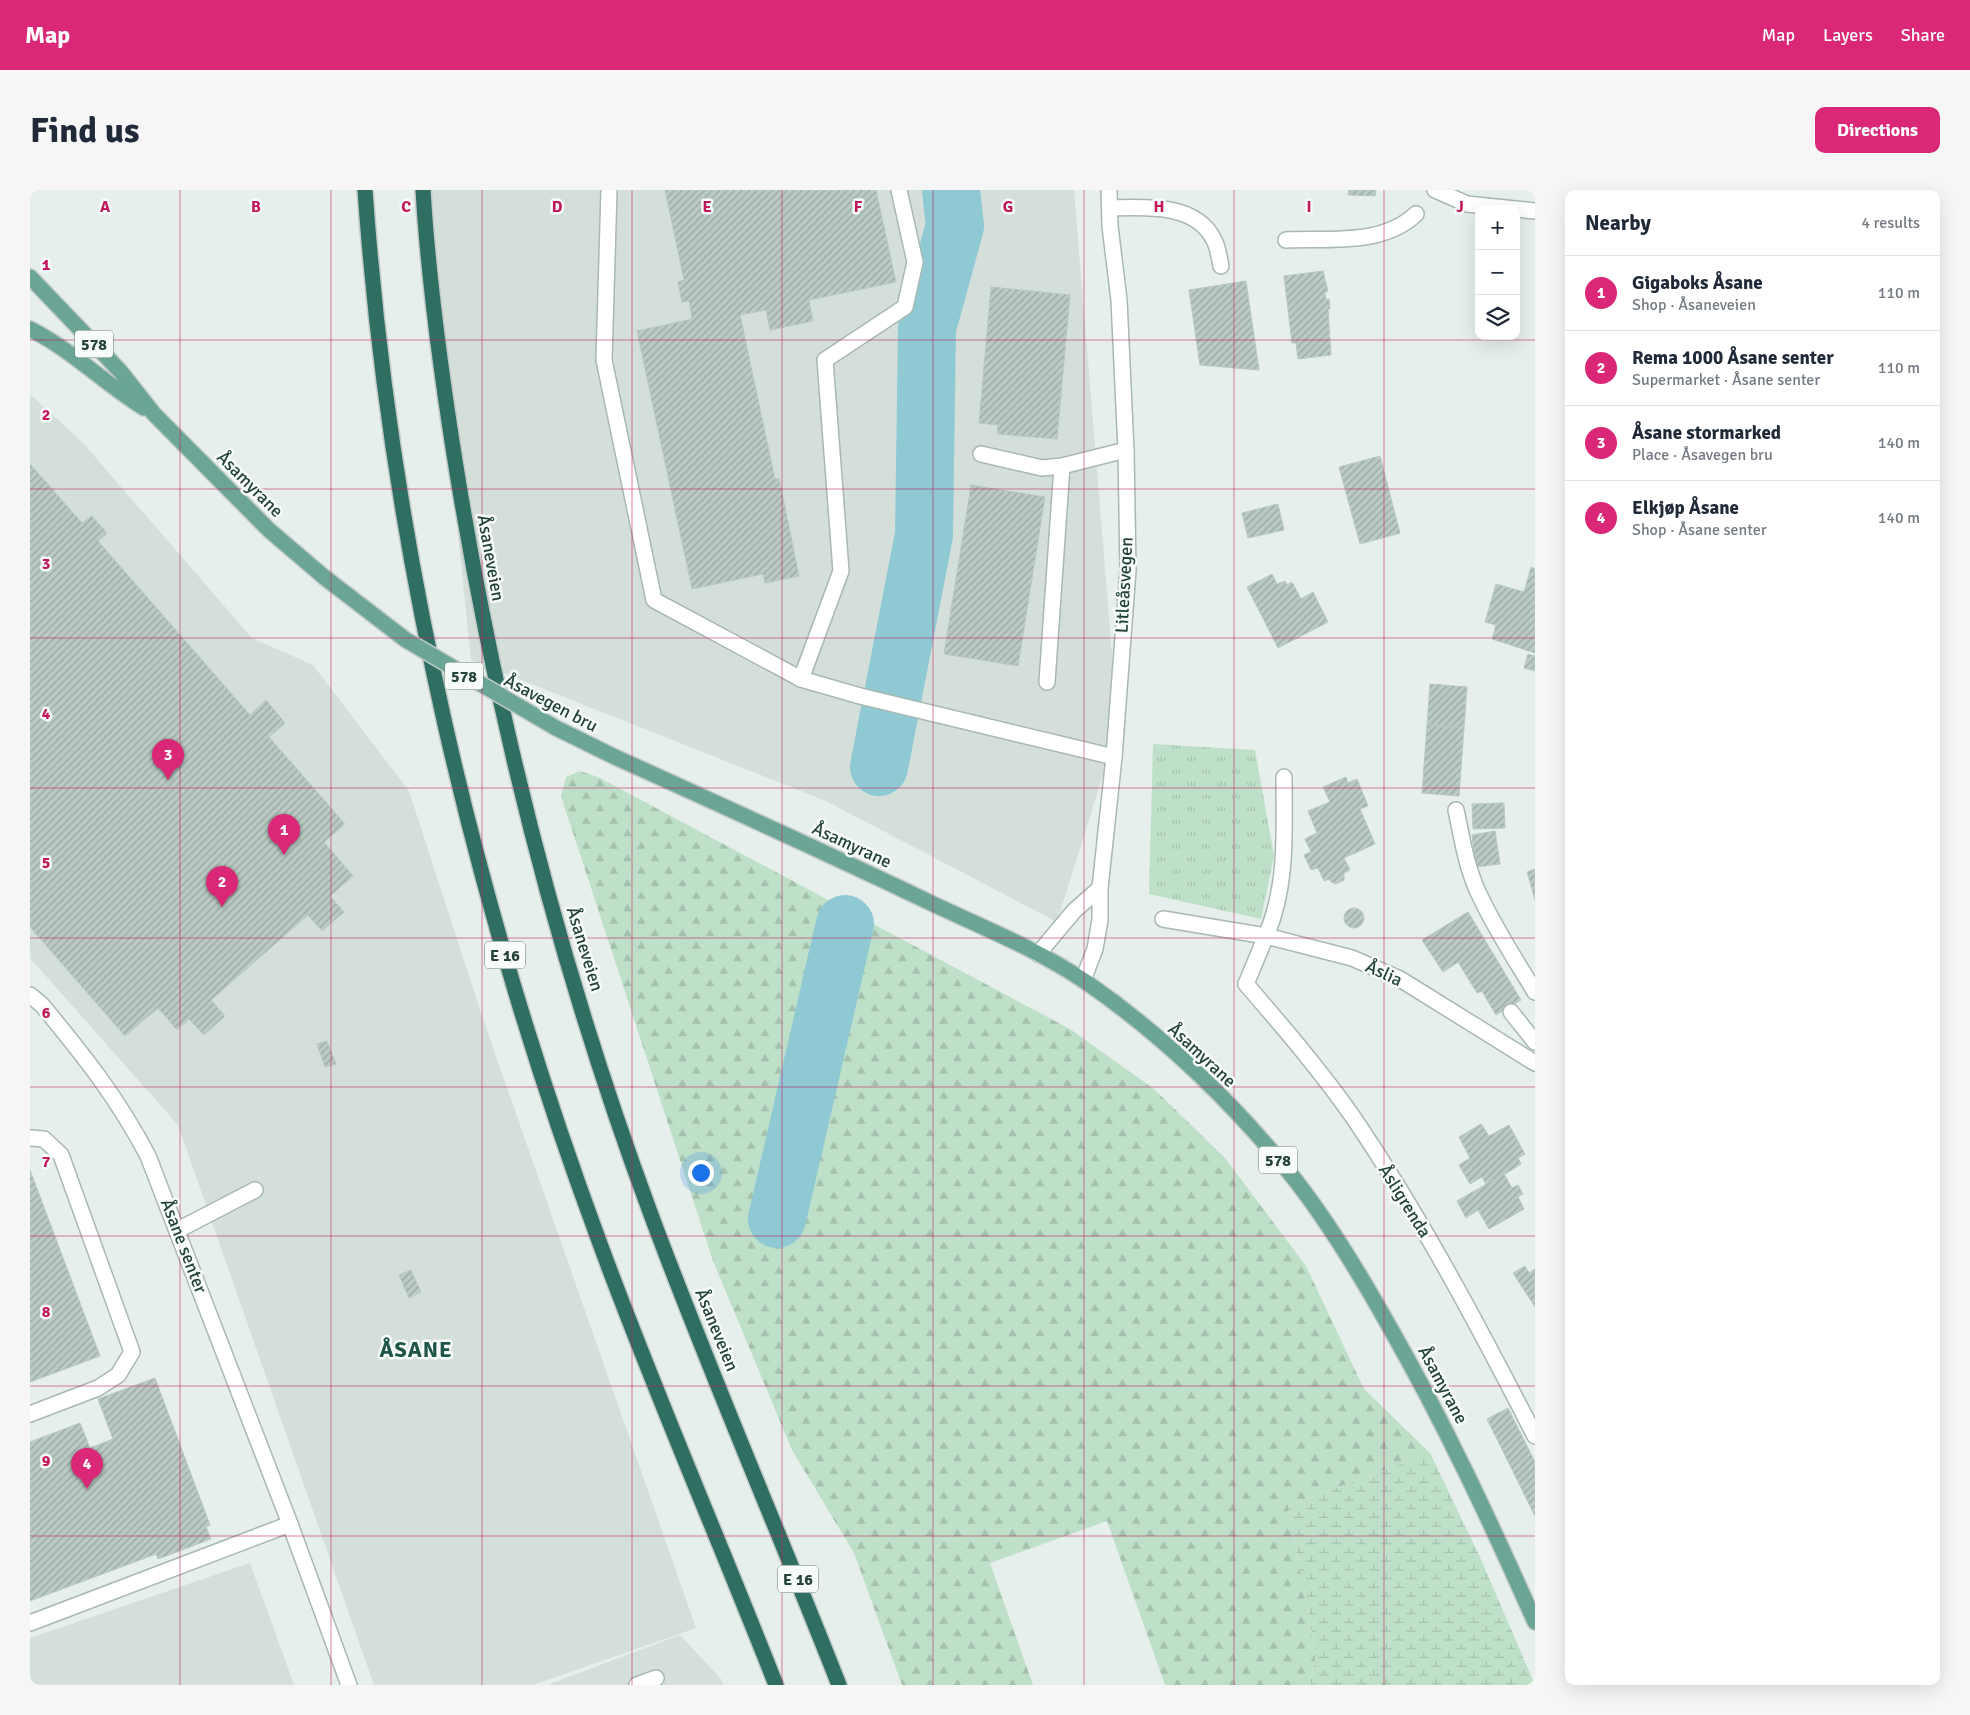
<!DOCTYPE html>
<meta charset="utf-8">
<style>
:root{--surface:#fff;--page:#f6f6f7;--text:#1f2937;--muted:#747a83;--line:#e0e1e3;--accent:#db2777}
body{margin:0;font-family:Signika,sans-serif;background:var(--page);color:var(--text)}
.controls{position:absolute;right:15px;top:15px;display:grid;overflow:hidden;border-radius:10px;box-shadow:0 5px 20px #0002}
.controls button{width:45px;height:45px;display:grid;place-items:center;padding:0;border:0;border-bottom:1px solid var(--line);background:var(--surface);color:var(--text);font:25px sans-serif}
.you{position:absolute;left:670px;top:982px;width:18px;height:18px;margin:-12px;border:4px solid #fff;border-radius:50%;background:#1a73e8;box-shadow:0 0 0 8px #1a73e833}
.badge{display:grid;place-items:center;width:32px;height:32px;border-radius:50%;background:var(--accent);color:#fff;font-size:16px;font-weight:700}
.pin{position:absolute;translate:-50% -41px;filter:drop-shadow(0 1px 2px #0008)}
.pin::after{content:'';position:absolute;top:26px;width:18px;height:15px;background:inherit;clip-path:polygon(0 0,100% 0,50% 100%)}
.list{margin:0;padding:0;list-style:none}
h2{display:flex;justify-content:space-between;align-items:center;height:65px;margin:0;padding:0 20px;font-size:21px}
h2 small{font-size:16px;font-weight:400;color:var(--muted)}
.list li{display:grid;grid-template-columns:32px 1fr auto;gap:15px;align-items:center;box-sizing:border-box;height:75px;padding:0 20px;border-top:1px solid var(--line)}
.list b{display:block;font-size:19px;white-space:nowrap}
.list p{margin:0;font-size:16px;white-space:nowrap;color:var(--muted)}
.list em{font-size:16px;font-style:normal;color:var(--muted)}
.icon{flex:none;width:28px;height:28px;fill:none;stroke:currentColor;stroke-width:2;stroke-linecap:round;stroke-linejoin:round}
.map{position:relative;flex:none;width:1505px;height:1495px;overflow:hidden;border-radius:10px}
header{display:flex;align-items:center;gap:30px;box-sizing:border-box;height:70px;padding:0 25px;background:var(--accent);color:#fff}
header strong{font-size:24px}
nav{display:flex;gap:28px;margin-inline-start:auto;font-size:18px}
.intro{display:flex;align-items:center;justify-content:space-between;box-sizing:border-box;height:120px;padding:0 30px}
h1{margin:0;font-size:35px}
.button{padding:12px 22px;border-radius:10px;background:var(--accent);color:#fff;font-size:18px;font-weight:700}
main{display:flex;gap:30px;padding:0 30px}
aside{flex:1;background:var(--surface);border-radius:10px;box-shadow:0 5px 20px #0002}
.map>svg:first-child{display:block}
</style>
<header>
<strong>Map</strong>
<nav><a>Map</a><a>Layers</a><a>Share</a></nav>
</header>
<div class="intro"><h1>Find us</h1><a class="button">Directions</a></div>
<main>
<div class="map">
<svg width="1505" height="1495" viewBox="0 0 1505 1495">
<defs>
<pattern id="grass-tufts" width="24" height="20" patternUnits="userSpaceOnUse" patternTransform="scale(1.25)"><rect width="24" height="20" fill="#bfe0c8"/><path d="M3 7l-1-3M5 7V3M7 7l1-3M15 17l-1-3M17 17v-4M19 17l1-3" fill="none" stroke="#a4c1ad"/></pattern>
<pattern id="forest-firs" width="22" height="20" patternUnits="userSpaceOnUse" patternTransform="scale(1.25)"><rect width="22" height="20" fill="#bfe0c8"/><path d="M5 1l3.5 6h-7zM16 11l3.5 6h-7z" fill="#a4c1ad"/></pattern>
<pattern id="wetland-marsh" width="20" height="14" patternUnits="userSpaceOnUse" patternTransform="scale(1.25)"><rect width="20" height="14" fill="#bfe0c8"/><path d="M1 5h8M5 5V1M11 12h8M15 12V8" fill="none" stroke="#a4c1ad"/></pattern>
<pattern id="building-hatch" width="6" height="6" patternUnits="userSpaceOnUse" patternTransform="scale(1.25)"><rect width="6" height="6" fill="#bbcac4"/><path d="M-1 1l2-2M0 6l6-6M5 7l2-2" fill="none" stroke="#98a6a0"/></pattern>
</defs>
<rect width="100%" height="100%" fill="#e6efeb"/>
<g fill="#d4dfda">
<path d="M397 0H1044L1088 537 1027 732 796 611 441 470 396 36Z"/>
<path d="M0 204 53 253 222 448 283 475 379 601 453 829 666 1438 503 1495H344L148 935 0 768Z"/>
<path d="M220 1373 264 1495H0V1448Z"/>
<path d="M650 1445 691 1489 693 1495H517Z"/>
</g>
<path fill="url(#grass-tufts)" d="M1123 554 1225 560 1244 666 1231 729 1119 704Z"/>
<path fill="url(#forest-firs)" d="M550 581 568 587 1040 839 1124 899 1195 968 1276 1076 1334 1199 1400 1263 1258 1316 1286 1464 1280 1495H1135L1077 1331 960 1373 1003 1495H872L824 1363 762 1260 683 1071 531 606 536 587Z"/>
<path fill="url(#wetland-marsh)" d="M1400 1263 1449 1365 1505 1495H1280L1286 1464 1258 1316Z"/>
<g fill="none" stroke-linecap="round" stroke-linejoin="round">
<g stroke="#8ec9d4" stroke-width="58">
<path d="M849 577 894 345 897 138 925 36 921 0"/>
<path d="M747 1029 815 734"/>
</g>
</g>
<g fill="url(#building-hatch)" stroke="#b8c9c2">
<path d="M635 0H846L866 92 779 110 783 131 740 140 736 120 710 125 745 289 749 288 769 386 735 393 733 384 662 399 607 141 662 129 659 111 652 112 648 92 654 90Z"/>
<path d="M1319 0H1346L1345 6 1318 5Z"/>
<path d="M1293 81 1298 101 1295 102 1296 110 1299 109 1300 119H1298L1301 165 1268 169 1266 153H1262L1254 86Z"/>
<path d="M1216 91 1229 180 1170 175 1159 100Z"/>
<path d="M961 97 1040 105 1027 249 967 244 968 235 949 233Z"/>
<path d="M1350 266 1370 343 1330 354 1309 277Z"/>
<path d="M0 274 52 333 62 326 77 343 68 351 220 525 236 510 255 533 239 547 315 634 294 652 323 686 300 706 314 722 292 741 278 725 181 810 195 826 174 845 159 829 147 840 128 818 95 846 0 737Z"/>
<path d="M941 295 1015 307 988 476 914 464Z"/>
<path d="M1248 314 1254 340 1218 348 1212 323Z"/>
<path d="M1501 377 1505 379V463L1462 449 1466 435 1455 432 1466 394 1494 402Z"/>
<path d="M1242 384 1247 394 1255 391 1257 395 1262 392 1271 409 1283 402 1298 432 1248 458 1217 397Z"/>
<path d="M1498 464 1505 466V481L1494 478Z"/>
<path d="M1400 494 1437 497 1434 538 1397 535Z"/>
<path d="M1397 535 1434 538 1429 606 1392 603Z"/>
<path d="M1316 587 1318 593 1327 589 1338 616 1330 619 1345 654 1314 668 1320 680 1314 683V690L1306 694 1301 692 1299 689 1294 691 1288 678 1281 680 1274 665 1281 662 1275 649 1287 643 1278 621 1300 612 1293 597Z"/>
<path d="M1474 613 1475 638 1443 639 1442 614Z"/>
<path d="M1465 641 1470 674 1446 677 1442 645Z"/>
<path d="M1505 679V710L1497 682Z"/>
<circle cx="1324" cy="728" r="10"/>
<path d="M1438 722 1491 810 1466 825 1452 801 1447 803 1428 772 1413 782 1392 750Z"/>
<path d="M297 851 306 874 295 877 287 854Z"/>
<path d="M1451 934 1459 946 1479 935 1495 964 1488 968 1491 974 1472 986 1456 994 1452 987 1440 994 1429 975 1440 968 1429 947Z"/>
<path d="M0 980 70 1166 0 1192Z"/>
<path d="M1474 984 1482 998 1488 995 1493 1004 1488 1007 1494 1019 1459 1039 1448 1020 1436 1028 1427 1011Z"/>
<path d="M1495 1076 1499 1083 1505 1079V1117L1483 1083Z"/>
<path d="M381 1080 391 1102 379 1108 369 1085Z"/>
<path d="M125 1188 180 1335 176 1337 181 1349 128 1369 126 1364 0 1411V1252L50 1233 60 1258 83 1249 68 1209Z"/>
<path d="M1478 1218 1505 1272V1326L1457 1229Z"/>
</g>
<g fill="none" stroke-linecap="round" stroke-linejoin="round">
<g stroke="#a8b8b2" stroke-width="18">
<g id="service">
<path d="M579 0 574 170 624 410 771 489 830 506 1084 567"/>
<path d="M1080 18C1115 17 1166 13 1184 50 1188 57 1189 67 1191 76"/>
<path d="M1256 50C1300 48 1352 56 1386 24"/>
<path d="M951 264 1012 278 1032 276 1096 260"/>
<path d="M771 489 811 381 795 170 875 117 885 72 869 0"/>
<path d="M1017 492 1032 276"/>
<path d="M1426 620C1432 648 1436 676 1448 702 1464 737 1485 769 1505 802"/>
<path d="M1133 729 1236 746C1258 695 1254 641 1254 587"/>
<path d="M1481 822 1505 852"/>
<path d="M0 948 14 949 31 965 102 1162 88 1185 68 1198 0 1224"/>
<path d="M148 1040 225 1000"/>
<path d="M607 1495 626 1488"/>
</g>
</g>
<g stroke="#a8b8b2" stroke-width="18">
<g id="minor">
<path d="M1405 0 1437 14 1485 19"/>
<path d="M1486 19 1505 21"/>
<path d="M1505 873 1370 789 1322 768 1236 746 1216 794C1253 837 1290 880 1323 927 1392 1029 1449 1137 1505 1246"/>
<path d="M0 1433 260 1334"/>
</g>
</g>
<g stroke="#a8b8b2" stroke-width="18">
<g id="tertiary">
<path d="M1008 764 1044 721 1070 698"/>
<path d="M1053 790 1065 759 1070 730V698L1084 567 1098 380 1096 260 1089 110 1080 36 1079 0"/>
<path d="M0 805 12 815C54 866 87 907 118 966L260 1334 319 1495"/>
</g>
</g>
<g stroke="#c2cac8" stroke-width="18">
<g id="primary">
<path d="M0 87 90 181 124 224 239 340 294 387"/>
<path d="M0 139C42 160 75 194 114 218"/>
<path d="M585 567C691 615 797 663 903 714 954 738 1009 760 1056 792 1134 846 1207 916 1266 991 1301 1036 1331 1086 1359 1136 1414 1232 1460 1331 1505 1432"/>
</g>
</g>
<g stroke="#c2cac8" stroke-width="18">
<g id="motorway">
<path d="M335 0C360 357 445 716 569 1051 624 1201 688 1347 746 1495"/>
<path d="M393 0C399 99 413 198 429 295 470 542 533 787 620 1022 679 1181 747 1337 809 1495"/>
</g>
</g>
<use href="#service" stroke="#fff" stroke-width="15"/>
<use href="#minor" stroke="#fff" stroke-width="15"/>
<use href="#tertiary" stroke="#fff" stroke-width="15"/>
<use href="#primary" stroke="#6aa596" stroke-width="15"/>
<use href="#motorway" stroke="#2f6f62" stroke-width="15"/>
<g stroke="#c2cac8" stroke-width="18" stroke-linecap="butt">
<path id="primary-bridge" d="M294 387 376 450 526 538 585 567"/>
</g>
<use href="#primary-bridge" stroke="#6aa596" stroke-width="15"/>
</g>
<path fill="none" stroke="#c2185b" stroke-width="1" stroke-opacity="0.55" d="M150 0V1495M301 0V1495M452 0V1495M602 0V1495M752 0V1495M903 0V1495M1054 0V1495M1204 0V1495M1354 0V1495M0 150H1505M0 299H1505M0 448H1505M0 598H1505M0 748H1505M0 897H1505M0 1046H1505M0 1196H1505M0 1346H1505"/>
<g text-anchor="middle" stroke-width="5" stroke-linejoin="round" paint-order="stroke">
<g fill="#f7fbf9" stroke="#637a73" stroke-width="1">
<rect x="45" y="140.5" width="38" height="27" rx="4"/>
<rect x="415" y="472.5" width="38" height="27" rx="4"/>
<rect x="455" y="751.5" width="40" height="27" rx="4"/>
<rect x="1229" y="956.5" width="38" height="27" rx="4"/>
<rect x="748" y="1375.5" width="40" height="27" rx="4"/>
</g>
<g font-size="16" font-weight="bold" fill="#24423a">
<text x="64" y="160">578</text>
<text x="434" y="492">578</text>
<text x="475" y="771">E 16</text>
<text x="1248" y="976">578</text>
<text x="768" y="1395">E 16</text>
</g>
<g font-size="18" fill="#24423a" stroke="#f7fbf9">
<text transform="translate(220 294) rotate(45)" y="6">Åsamyrane</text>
<text transform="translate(461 368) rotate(80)" y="6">Åsaneveien</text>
<text transform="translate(1094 395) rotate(-87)" y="6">Litleåsvegen</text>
<text transform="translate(521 513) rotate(28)" y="6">Åsavegen bru</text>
<text transform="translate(822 655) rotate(25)" y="6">Åsamyrane</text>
<text transform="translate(555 759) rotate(73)" y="6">Åsaneveien</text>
<text transform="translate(1354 783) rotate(25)" y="6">Åslia</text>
<text transform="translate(1172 865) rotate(43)" y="6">Åsamyrane</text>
<text transform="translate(1375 1011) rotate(58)" y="6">Åsligrenda</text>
<text transform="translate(154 1056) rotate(69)" y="6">Åsane senter</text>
<text transform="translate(687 1140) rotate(68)" y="6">Åsaneveien</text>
<text transform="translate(1413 1195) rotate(62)" y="6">Åsamyrane</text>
</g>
<g font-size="22" font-weight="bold" letter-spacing="1" fill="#1f5548" stroke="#f7fbf9">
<text x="386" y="1167">ÅSANE</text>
</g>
</g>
<g font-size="16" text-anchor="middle" font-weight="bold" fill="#c2185b" stroke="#f7fbf9" stroke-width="5" stroke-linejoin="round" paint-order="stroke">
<text x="75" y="22">A</text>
<text x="226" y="22">B</text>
<text x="376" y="22">C</text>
<text x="527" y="22">D</text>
<text x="677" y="22">E</text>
<text x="828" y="22">F</text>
<text x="978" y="22">G</text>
<text x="1129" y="22">H</text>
<text x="1279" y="22">I</text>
<text x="1430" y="22">J</text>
<text x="16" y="80">1</text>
<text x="16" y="230">2</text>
<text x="16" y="379">3</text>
<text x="16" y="529">4</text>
<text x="16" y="678">5</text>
<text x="16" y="828">6</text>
<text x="16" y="977">7</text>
<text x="16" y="1127">8</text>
<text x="16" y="1276">9</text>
</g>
</svg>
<div class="controls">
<button>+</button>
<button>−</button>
<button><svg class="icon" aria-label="layers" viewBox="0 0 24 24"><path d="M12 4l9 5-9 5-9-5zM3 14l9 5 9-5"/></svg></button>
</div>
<div class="you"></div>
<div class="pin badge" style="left:254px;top:665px">1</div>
<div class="pin badge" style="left:192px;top:717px">2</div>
<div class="pin badge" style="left:138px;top:590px">3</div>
<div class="pin badge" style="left:57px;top:1299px">4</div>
</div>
<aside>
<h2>Nearby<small>4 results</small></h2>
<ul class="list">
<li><span class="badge">1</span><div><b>Gigaboks Åsane</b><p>Shop · Åsaneveien</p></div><em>110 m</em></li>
<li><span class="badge">2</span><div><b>Rema 1000 Åsane senter</b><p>Supermarket · Åsane senter</p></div><em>110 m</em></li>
<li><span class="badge">3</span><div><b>Åsane stormarked</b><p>Place · Åsavegen bru</p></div><em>140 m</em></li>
<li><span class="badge">4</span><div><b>Elkjøp Åsane</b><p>Shop · Åsane senter</p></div><em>140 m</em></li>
</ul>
</aside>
</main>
